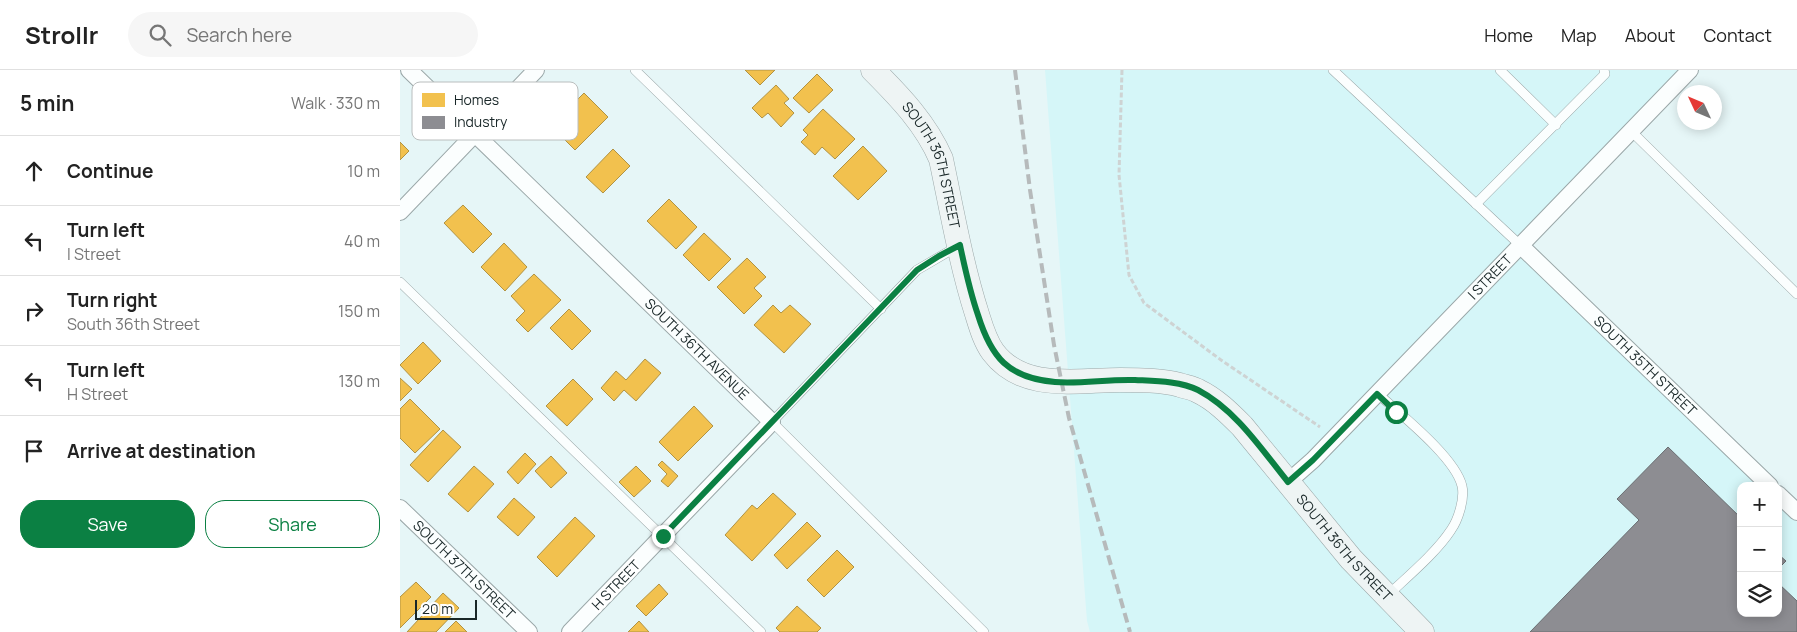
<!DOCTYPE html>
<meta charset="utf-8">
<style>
:root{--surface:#fff;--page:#f6f6f6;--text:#222;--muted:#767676;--line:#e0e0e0;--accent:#0b8043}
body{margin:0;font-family:Manrope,sans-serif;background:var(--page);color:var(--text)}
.controls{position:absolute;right:15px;bottom:15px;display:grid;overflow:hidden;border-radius:10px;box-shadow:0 2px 12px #0003}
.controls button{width:45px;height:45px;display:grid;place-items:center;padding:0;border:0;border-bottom:1px solid var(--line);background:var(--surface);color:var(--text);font:25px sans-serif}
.compass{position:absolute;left:1277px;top:15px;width:45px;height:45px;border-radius:50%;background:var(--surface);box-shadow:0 2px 12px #0003;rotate:314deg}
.scale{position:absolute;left:15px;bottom:12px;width:62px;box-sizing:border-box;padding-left:5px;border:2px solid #192728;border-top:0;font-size:14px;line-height:18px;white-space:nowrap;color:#192728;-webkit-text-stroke:4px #fff;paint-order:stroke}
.stop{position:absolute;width:15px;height:15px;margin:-11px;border:4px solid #0b8043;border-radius:50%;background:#fff}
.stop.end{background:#0b8043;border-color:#fff;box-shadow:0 1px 5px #0008}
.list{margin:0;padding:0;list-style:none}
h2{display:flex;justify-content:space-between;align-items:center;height:65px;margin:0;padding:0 20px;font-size:21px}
h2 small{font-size:16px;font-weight:400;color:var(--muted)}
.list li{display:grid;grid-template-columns:32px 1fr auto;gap:15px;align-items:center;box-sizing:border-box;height:70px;padding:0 20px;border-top:1px solid var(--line)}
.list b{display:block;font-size:19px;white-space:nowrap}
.list p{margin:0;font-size:16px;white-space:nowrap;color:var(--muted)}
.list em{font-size:16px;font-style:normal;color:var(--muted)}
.actions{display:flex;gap:10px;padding:15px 20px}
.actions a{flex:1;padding:11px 0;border:1px solid var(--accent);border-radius:20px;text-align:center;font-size:18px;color:var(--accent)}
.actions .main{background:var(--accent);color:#fff}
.icon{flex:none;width:28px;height:28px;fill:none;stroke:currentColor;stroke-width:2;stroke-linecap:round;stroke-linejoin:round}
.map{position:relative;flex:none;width:1397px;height:562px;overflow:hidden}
header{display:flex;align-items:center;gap:30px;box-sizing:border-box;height:70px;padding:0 25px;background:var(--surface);border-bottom:1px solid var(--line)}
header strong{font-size:24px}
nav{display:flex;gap:28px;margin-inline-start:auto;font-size:18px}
.search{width:350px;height:45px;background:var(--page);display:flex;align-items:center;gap:12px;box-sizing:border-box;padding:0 18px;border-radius:28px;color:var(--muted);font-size:19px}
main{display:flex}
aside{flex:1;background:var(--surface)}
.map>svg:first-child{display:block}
</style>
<header>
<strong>Strollr</strong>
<div class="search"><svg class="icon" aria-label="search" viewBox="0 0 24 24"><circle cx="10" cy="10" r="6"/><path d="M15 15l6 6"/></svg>Search here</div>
<nav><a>Home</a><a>Map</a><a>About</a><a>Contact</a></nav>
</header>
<main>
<aside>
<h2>5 min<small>Walk · 330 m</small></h2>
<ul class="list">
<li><svg class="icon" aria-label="ahead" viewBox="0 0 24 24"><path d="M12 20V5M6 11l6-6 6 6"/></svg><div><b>Continue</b></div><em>10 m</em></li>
<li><svg class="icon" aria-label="left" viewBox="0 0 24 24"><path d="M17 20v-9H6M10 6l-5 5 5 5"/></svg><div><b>Turn left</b><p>I Street</p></div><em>40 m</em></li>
<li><svg class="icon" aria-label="right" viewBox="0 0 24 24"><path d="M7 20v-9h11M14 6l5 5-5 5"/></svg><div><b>Turn right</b><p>South 36th Street</p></div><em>150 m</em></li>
<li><svg class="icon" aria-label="left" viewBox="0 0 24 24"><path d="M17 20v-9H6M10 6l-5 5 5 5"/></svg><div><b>Turn left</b><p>H Street</p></div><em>130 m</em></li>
<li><svg class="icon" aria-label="arrive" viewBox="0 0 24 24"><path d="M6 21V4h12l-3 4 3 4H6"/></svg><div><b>Arrive at destination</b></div></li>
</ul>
<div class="actions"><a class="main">Save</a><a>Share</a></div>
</aside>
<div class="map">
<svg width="1397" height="562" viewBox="0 0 1397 562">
<rect width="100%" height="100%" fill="#e6f6f7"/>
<path fill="#d5f6f8" d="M645 0H1290L1121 176 1360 416H1341V543H1378V434L1397 452V562H690L687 551Z"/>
<g fill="#f2c14e" stroke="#b19343">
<path d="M345 0H375L360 15Z"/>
<path d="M417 4 433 20 409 43 393 28Z"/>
<path d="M376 15 389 29 384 33 394 43 381 57 368 43 362 48 352 38Z"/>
<path d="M184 23 208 47 175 80 145 50 164 31 170 37Z"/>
<path d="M423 39 455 69 435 89 422 77 415 85 401 72 408 65 403 60Z"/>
<path d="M0 72 9 81 0 90Z"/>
<path d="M463 76 487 101 458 130 433 106Z"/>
<path d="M213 79 230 96 203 123 186 107Z"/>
<path d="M269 129 297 157 276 179 247 151Z"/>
<path d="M63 135 92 164 73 183 44 153Z"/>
<path d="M304 163 331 189 309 211 283 185Z"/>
<path d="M104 173 127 197 105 221 81 197Z"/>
<path d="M347 188 366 207 354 218 362 226 344 244 317 217Z"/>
<path d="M134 204 161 230 128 262 116 250 125 241 111 226Z"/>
<path d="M373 235 381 243 390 235 411 254 384 283 354 255Z"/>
<path d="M169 239 191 261 172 280 150 258Z"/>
<path d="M23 272 41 291 18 314 0 295Z"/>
<path d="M245 289 261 303 236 331 224 320 214 331 201 318 216 301 226 310Z"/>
<path d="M0 308 12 319 0 331Z"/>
<path d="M173 309 193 329 167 356 146 336Z"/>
<path d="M10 329 40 359 15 383 0 368V339Z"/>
<path d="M294 336 313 356 278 391 259 372Z"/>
<path d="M43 360 61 377 28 412 10 395Z"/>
<path d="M125 383 136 394 118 414 107 402Z"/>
<path d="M151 386 167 403 151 418 135 401Z"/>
<path d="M262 391 278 406 268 417 261 411 267 404 258 395Z"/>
<path d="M74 396 94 414 68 442 48 424Z"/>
<path d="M236 396 251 411 234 427 219 412Z"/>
<path d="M373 423 396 444 352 491 325 465 352 435 357 439Z"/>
<path d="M114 428 135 447 118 466 97 447Z"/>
<path d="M175 447 195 466 157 507 137 487Z"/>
<path d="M407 452 421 466 387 499 374 485Z"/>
<path d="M437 480 454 497 424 527 407 510Z"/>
<path d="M16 512 31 527 0 558V527Z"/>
<path d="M259 514 268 524 246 546 236 536Z"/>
<path d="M43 523 59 538 36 562H7Z"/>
<path d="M397 536 421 558 417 562H380L376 558Z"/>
<path d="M56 551 67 562H45Z"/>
<path d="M239 551 249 562H228Z"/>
</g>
<g fill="#8d8d92" stroke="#6a6e72">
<path d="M1268 377 1341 448V543H1378V513L1397 531V562H1130L1239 450 1217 429Z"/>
<path d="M1378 484 1386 491 1378 499Z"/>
</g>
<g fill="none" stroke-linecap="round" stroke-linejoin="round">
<g stroke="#9aa7a8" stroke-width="10">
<g id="lane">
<path d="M235 0 481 239"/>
<path d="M933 0 1120 175"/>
<path d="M1100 0 1156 55"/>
<path d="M1231 61 1397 224"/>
<path d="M1076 134 1205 4 1204 0"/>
<path d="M558 176 517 200 372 352 584 562"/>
<path d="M0 212 361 562"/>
<path d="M977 323C1000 344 1055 387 1062 416 1065 429 1058 450 1051 460 1036 483 1007 507 987 526"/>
</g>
</g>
<g stroke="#9aa7a8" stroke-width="18">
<g id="street">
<path id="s1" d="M9 0 372 352 170 562"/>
<path d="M0 142 136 0"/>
<path id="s2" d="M1120 175 1370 416"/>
<path id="s3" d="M888 412 913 390 1290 0"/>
<path d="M1378 424 1397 442"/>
<path id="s4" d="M0 438 129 562"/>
</g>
</g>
<g stroke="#9aa7a8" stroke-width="25">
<g id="secondary">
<path id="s5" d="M473 0C500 27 526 54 541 89 552 141 561 194 577 244 581 257 585 271 593 282 623 322 677 310 720 310 740 310 761 310 780 315 786 317 793 318 798 321 815 329 829 343 842 356L951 489 1022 562"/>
</g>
</g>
<path stroke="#ced3d3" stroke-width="3" stroke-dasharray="5 2.5" stroke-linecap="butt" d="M722 0 719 105 729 205 744 233 821 290 920 357"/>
<use href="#lane" stroke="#fbfefe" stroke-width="9"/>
<use href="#street" stroke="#fbfefe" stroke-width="16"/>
<use href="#secondary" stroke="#eef4f4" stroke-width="24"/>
<path stroke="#b6babb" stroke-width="4" stroke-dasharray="10 5" stroke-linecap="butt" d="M615 0 630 120 654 275 669 348 730 562"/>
</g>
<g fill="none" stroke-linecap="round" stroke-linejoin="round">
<path stroke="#0b8043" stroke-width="6" d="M263 466 517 200 539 186 560 175C565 199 570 222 578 245 591 287 608 308 655 312 681 314 708 309 735 310 754 311 780 311 798 320 836 340 862 380 888 412L913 390 977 324 996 342"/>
</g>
<g text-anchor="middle" stroke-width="5" stroke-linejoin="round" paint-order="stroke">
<g font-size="14" fill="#192728" stroke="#fff">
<text dy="5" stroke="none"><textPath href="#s5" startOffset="115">SOUTH 36TH STREET</textPath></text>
<text dy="5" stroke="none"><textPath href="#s3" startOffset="288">I STREET</textPath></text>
<text dy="5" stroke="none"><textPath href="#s1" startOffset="401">SOUTH 36TH AVENUE</textPath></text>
<text dy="5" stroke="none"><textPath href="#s2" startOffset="174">SOUTH 35TH STREET</textPath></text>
<text dy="5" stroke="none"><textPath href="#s5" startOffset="744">SOUTH 36TH STREET</textPath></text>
<text dy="5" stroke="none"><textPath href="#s4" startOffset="89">SOUTH 37TH STREET</textPath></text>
<text transform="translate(216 515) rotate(-46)" y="5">H STREET</text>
</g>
</g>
<rect x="12" y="12" width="166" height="58" rx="8" fill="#fff" stroke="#babebe" stroke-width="1"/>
<rect x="22" y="23" width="23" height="14" fill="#f2c14e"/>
<rect x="22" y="46" width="23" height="13" fill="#8d8d92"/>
<g font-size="14" fill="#192728">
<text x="54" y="35">Homes</text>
<text x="54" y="57">Industry</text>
</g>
</svg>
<div class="controls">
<button>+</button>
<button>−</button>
<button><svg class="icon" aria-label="layers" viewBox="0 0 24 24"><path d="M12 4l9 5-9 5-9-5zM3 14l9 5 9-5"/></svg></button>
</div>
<svg class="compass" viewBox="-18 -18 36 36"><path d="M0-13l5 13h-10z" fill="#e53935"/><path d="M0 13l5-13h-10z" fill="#767676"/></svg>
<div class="scale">20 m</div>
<div class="stop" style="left:996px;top:342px"></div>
<div class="stop end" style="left:263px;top:466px"></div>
</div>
</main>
